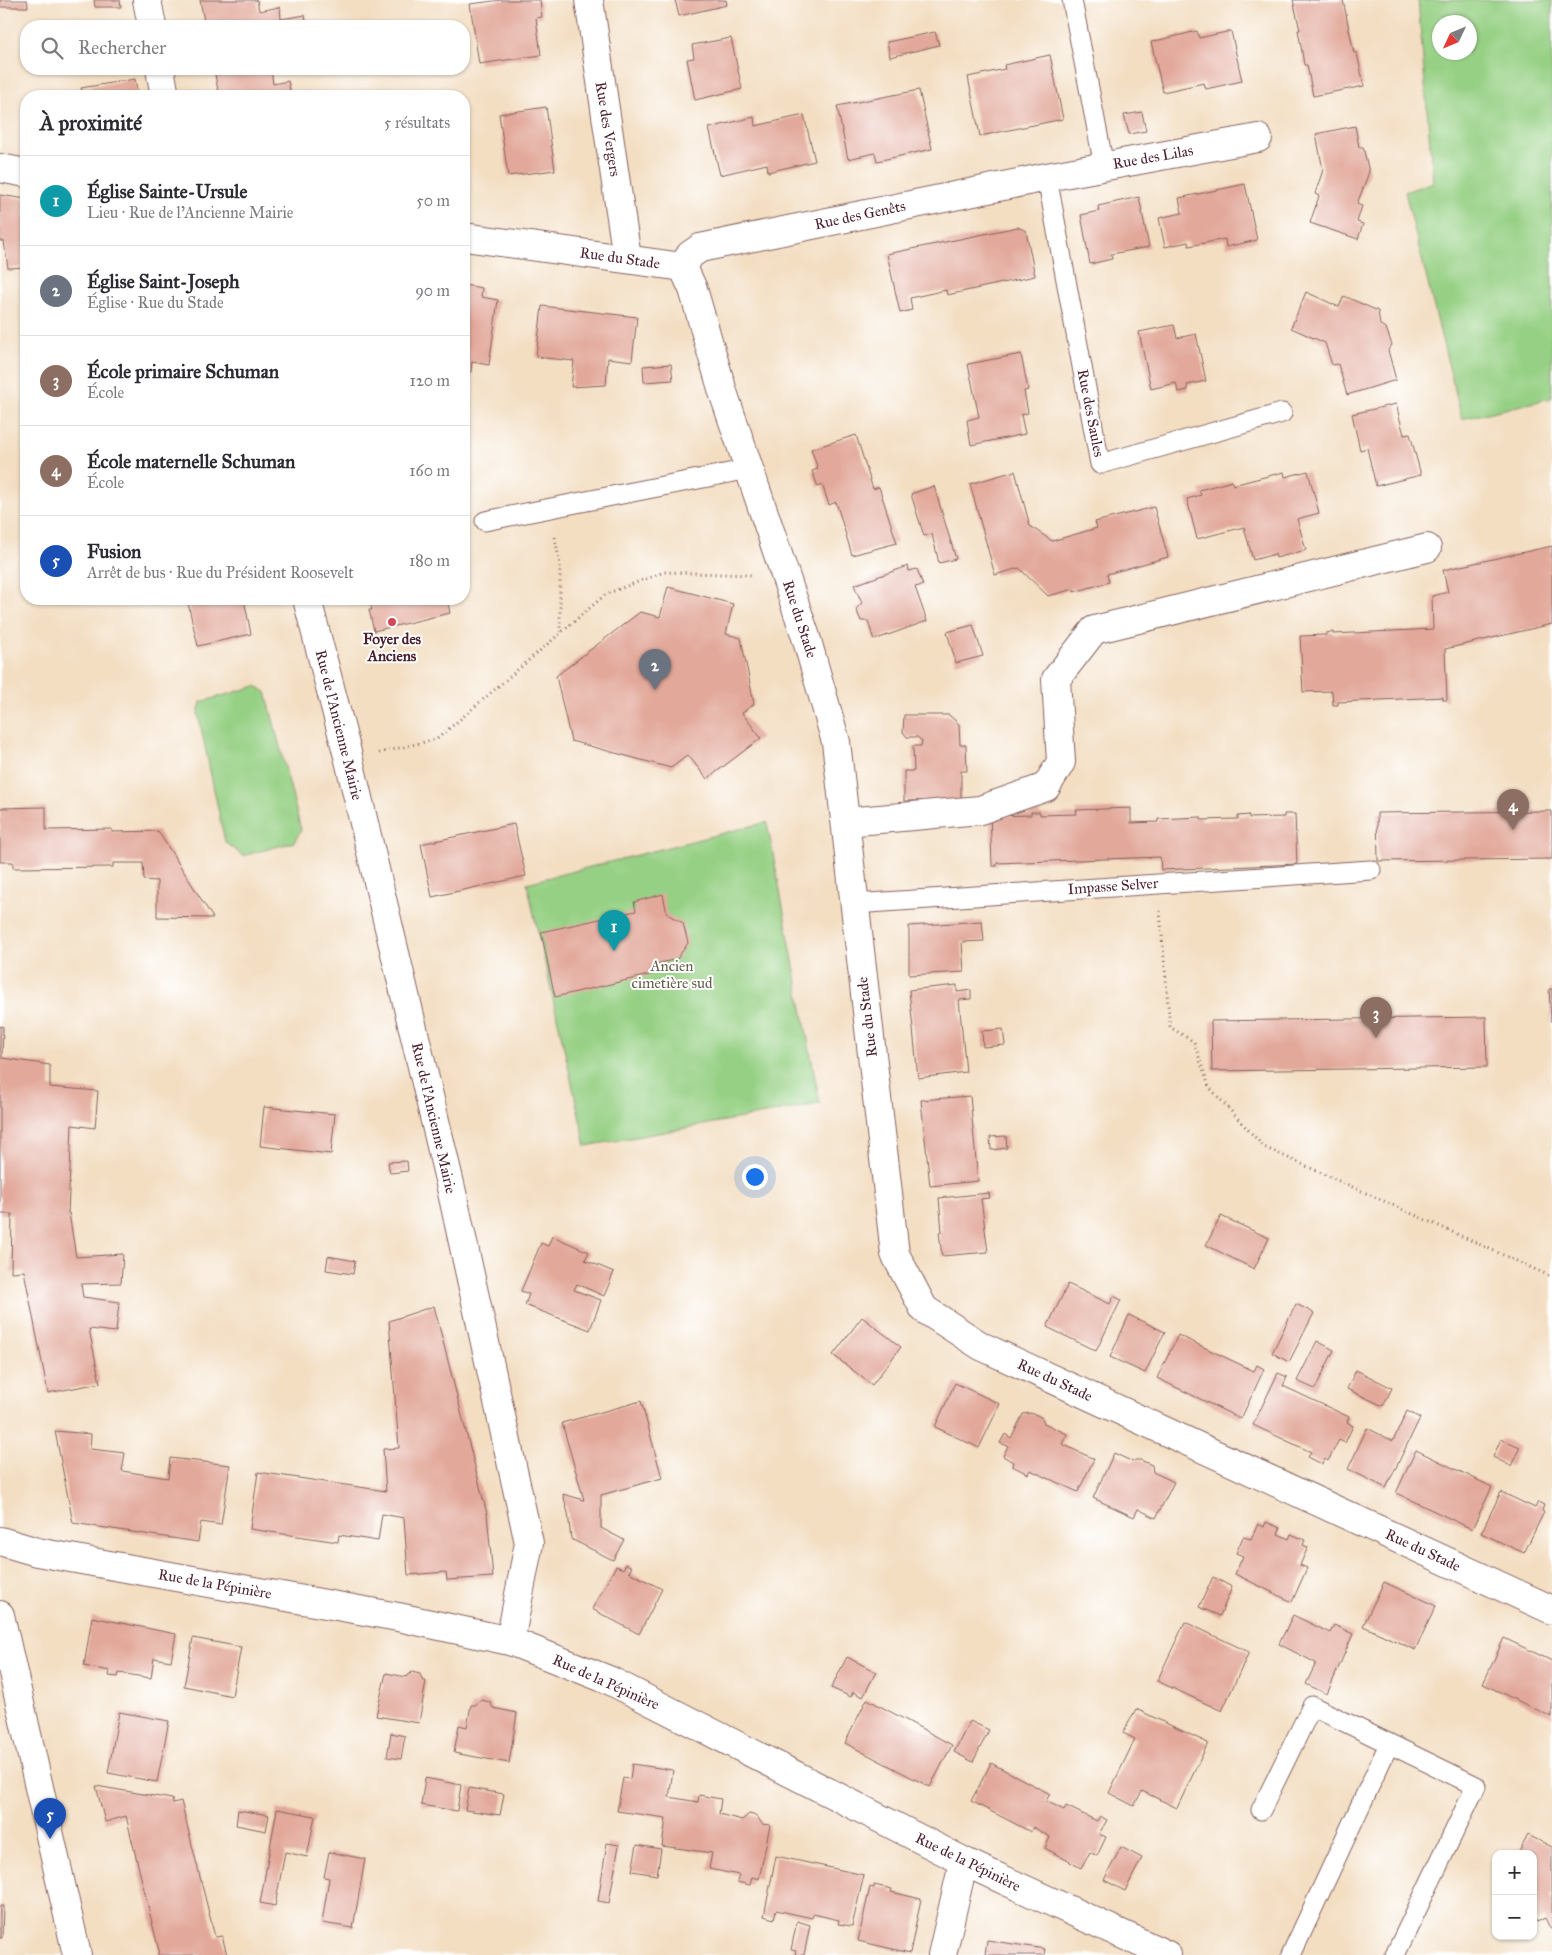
<!DOCTYPE html>
<html lang="fr">
<meta charset="utf-8">
<style>
:root{--surface:#fff;--page:#f2f2f3;--text:#2b2b33;--muted:#7c7c81;--line:#e1e1e2;--accent:#d1495b}
body{margin:0;font-family:"IM FELL Great Primer",serif;background:var(--page);color:var(--text)}
.controls{position:absolute;right:15px;bottom:15px;display:grid;overflow:hidden;border-radius:10px;box-shadow:0 1px 4px #0004}
.controls button{width:45px;height:45px;display:grid;place-items:center;padding:0;border:0;border-bottom:1px solid var(--line);background:var(--surface);color:var(--text);font:25px sans-serif}
.compass{position:absolute;left:1432px;top:15px;width:45px;height:45px;border-radius:50%;background:var(--surface);box-shadow:0 1px 4px #0004;rotate:226deg}
.you{position:absolute;left:754px;top:1176px;width:18px;height:18px;margin:-12px;border:4px solid #fff;border-radius:50%;background:#1a73e8;box-shadow:0 0 0 8px #1a73e833}
.badge{display:grid;place-items:center;width:32px;height:32px;border-radius:50%;background:var(--accent);color:#fff;font-size:16px;font-weight:700}
.pin{position:absolute;translate:-50% -41px;filter:drop-shadow(0 1px 2px #0008)}
.pin::after{content:'';position:absolute;top:26px;width:18px;height:15px;background:inherit;clip-path:polygon(0 0,100% 0,50% 100%)}
.list{margin:0;padding:0;list-style:none}
h2{display:flex;justify-content:space-between;align-items:center;height:65px;margin:0;padding:0 20px;font-size:21px}
h2 small{font-size:16px;font-weight:400;color:var(--muted)}
.list li{display:grid;grid-template-columns:32px 1fr auto;gap:15px;align-items:center;box-sizing:border-box;height:90px;padding:0 20px;border-top:1px solid var(--line)}
.list b{display:block;font-size:19px;white-space:nowrap}
.list p{margin:0;font-size:16px;white-space:nowrap;color:var(--muted)}
.list em{font-size:16px;font-style:normal;color:var(--muted)}
.icon{flex:none;width:28px;height:28px;fill:none;stroke:currentColor;stroke-width:2;stroke-linecap:round;stroke-linejoin:round}
.map{position:relative;flex:none;width:1552px;height:1955px;overflow:hidden}
.search{position:absolute;background:var(--surface);box-shadow:0 1px 4px #0004;left:20px;top:20px;width:450px;height:55px;display:flex;align-items:center;gap:12px;box-sizing:border-box;padding:0 18px;border-radius:20px;color:var(--muted);font-size:19px}
.panel{position:absolute;background:var(--surface);box-shadow:0 1px 4px #0004;left:20px;top:90px;width:450px;height:515px;border-radius:20px}
.map>svg:first-child{display:block}
</style>
<div class="map">
<svg width="1552" height="1955" viewBox="0 0 1552 1955">
<rect width="100%" height="100%" fill="#fff"/>
<filter id="ink" filterUnits="userSpaceOnUse"><feTurbulence type="fractalNoise" baseFrequency=".02" numOctaves="2"/><feDisplacementMap in="SourceGraphic" scale="10" xChannelSelector="R" yChannelSelector="G"/><feConvolveMatrix kernelMatrix="1 2 1 2 8 2 1 2 1" color-interpolation-filters="sRGB"/></filter>
<filter id="wash" filterUnits="userSpaceOnUse"><feTurbulence type="fractalNoise" baseFrequency=".0096" numOctaves="4" result="noise"/><feDisplacementMap in="SourceGraphic" scale="20" xChannelSelector="R" yChannelSelector="G"/><feGaussianBlur stdDeviation="1.12" result="paint"/><feColorMatrix in="noise" values="0 0 0 0 0 0 0 0 0 0 0 0 0 0 0 0 0 1.4 0 .05"/><feComposite in="paint" operator="in"/></filter>
<g filter="url(#wash)">
<rect width="100%" height="100%" fill="#f3dec2"/>
<g fill="#96d084" stroke="#707858" fill-rule="evenodd">
<path d="M1418 0H1552V398L1462 419 1405 192 1433 182ZM1440 22H1470V52H1440Z"/>
<path d="M256 686 266 692 301 830 294 842 243 856 225 842 198 713 201 702Z"/>
<path d="M767 822 820 1104 586 1146 527 883Z"/>
</g>
<g id="blocks">
<g fill="#e2a89a">
<path d="M0 0H27L28 7H0Z"/>
<path d="M94 0H120L121 7H95Z"/>
<path d="M200 0H257L259 11 280 7 281 19 305 15 307 26H205Z"/>
<path d="M502 0H540L542 17 536 18 541 55 479 64 470 4Z"/>
<path d="M675 0H726L727 5 679 16Z"/>
<path d="M1293 0H1343L1354 53H1357L1364 86 1313 96 1307 65H1304L1302 52 1298 30H1300Z"/>
<path d="M1197 31 1199 38 1231 31 1242 81 1206 89 1204 83 1163 92 1151 42Z"/>
<path d="M935 32 939 45 890 57 887 42Z"/>
<path d="M731 38 742 89 695 100 687 59 694 58 692 45Z"/>
<path d="M1050 55 1063 119 980 136 968 77 1005 69 1004 65Z"/>
<path d="M214 69H271L273 84 288 81 291 95 307 92 308 96H219Z"/>
<path d="M135 79 138 96H57L82 91 81 88Z"/>
<path d="M919 90 932 149 877 161 875 153 848 159 837 106Z"/>
<path d="M546 107 555 170 508 176 499 114Z"/>
<path d="M1142 112 1146 131 1129 134 1124 115Z"/>
<path d="M804 115 815 161 768 172 767 164 720 175 709 128 754 117 755 126Z"/>
<path d="M1355 126 1359 147H1363L1369 172 1357 204 1362 206 1357 222 1363 224 1358 239 1310 223 1319 196 1315 194 1323 170 1316 134Z"/>
<path d="M1245 184 1257 240 1226 247 1225 239 1189 246 1188 242 1165 247 1159 218 1182 213 1179 198Z"/>
<path d="M0 195 26 199V267L8 268 4 241H0Z"/>
<path d="M1139 197 1149 247 1111 254 1112 259 1090 264 1081 215 1099 211 1098 206Z"/>
<path d="M1018 227 1026 231 1035 276 947 295 946 290 910 298 912 310 900 313 887 254Z"/>
<path d="M464 285 482 288 481 297 498 300 489 365 472 362 471 372 464 371Z"/>
<path d="M1306 292 1339 307 1344 296 1378 311 1380 325 1386 328 1392 345 1388 350 1396 380 1347 395 1338 364 1332 365 1325 343 1291 328Z"/>
<path d="M542 306 637 317 632 361 608 358 606 385 571 387 574 361 536 357Z"/>
<path d="M1174 325 1177 338 1196 334 1206 381 1187 385 1188 390 1178 392 1176 383 1151 389 1139 332Z"/>
<path d="M1021 354 1028 390 1024 391 1028 413 1021 415 1025 434 971 445 967 420 979 417 968 364Z"/>
<path d="M671 364 673 380 644 382 643 366Z"/>
<path d="M1396 404 1404 435 1410 434 1421 475 1376 486 1367 448 1360 450 1352 414Z"/>
<path d="M856 435 873 489 879 487 897 543 852 555 836 502 829 505 822 484 818 487 812 471 818 469 811 449Z"/>
<path d="M1015 471 1030 526 1052 541 1097 528 1095 522 1154 507 1168 557 1107 574 1109 582 1074 592V589L1048 596 1019 568 995 575 970 484Z"/>
<path d="M1308 471 1319 513 1297 519 1306 550 1276 558 1275 554 1253 560 1244 527 1197 539 1187 499 1201 495 1199 490 1232 481 1233 485 1284 472 1285 477Z"/>
<path d="M934 486 956 559 939 563 932 534 924 536 911 494Z"/>
<path d="M1552 546V624L1445 649 1447 700H1443V697L1338 702V705H1333L1332 691 1303 692 1300 636 1326 635V633L1333 632V634L1433 629 1432 596 1448 592 1443 570Z"/>
<path d="M908 566 909 571 917 569 923 585 915 587 927 621 874 640 868 621H861L856 609 862 603 854 585Z"/>
<path d="M668 587 733 604 726 634 741 638 754 704 742 713 761 738 707 779 688 755 671 768 571 741 556 676 640 612 660 617Z"/>
<path d="M187 599H244L251 634 198 646Z"/>
<path d="M369 599H447L450 613 374 631 369 610H372Z"/>
<path d="M973 625 983 656 956 663 947 632Z"/>
<path d="M904 715H949L959 724 960 745H966L967 771H961V800L904 801V771H914L913 746H921L922 741 917 737H907L903 732Z"/>
<path d="M46 807V830L112 829V832L158 831 213 918 157 917V881L144 880 143 863H113V867L13 868V862H0V808Z"/>
<path d="M1131 808V823L1158 822V819L1201 817V820L1238 819V816L1249 815V818L1284 817V814H1295L1297 864 1161 870 1160 857 997 863V866H992L990 813 995 816 1031 815V812H1040V815L1077 814 1076 810Z"/>
<path d="M1552 811V859L1378 861 1377 813Z"/>
<path d="M514 824 526 876 432 897 421 844Z"/>
<path d="M663 894 667 914 683 923 688 943 677 959 652 965 653 974 555 997 541 932 636 911 634 902Z"/>
<path d="M982 921 984 941 962 942 964 972 909 975V926Z"/>
<path d="M957 985V992L971 990V999L959 1000 966 1072 918 1078 909 990Z"/>
<path d="M1549 989H1552V1021H1551Z"/>
<path d="M1486 1017 1487 1067 1212 1071 1211 1021Z"/>
<path d="M0 1026 3 1027 2 1058 50 1065V1087L98 1091 95 1128 72 1125 68 1213H69L76 1257 123 1254 121 1283 81 1284 83 1297 119 1302 116 1332 89 1329 100 1383 48 1393 24 1271 11 1272 12 1214H0Z"/>
<path d="M1003 1029 1005 1045 983 1047 982 1031Z"/>
<path d="M970 1096 978 1181 930 1186 921 1100Z"/>
<path d="M264 1107 335 1114 331 1154 260 1146Z"/>
<path d="M1006 1136 1007 1148 991 1150 990 1137Z"/>
<path d="M407 1161 408 1171 390 1173 388 1162Z"/>
<path d="M989 1193 990 1198 981 1199 988 1252 942 1256 939 1232H942L939 1198Z"/>
<path d="M1221 1216 1269 1238 1254 1269 1206 1245Z"/>
<path d="M552 1236 589 1252 585 1260 614 1272 604 1296 577 1284 574 1290 601 1300 590 1330 525 1305 529 1294 521 1291 541 1243 548 1246Z"/>
<path d="M328 1256 355 1261 353 1274 326 1270Z"/>
<path d="M1068 1284 1110 1304 1114 1296 1121 1300 1096 1351 1047 1327Z"/>
<path d="M1296 1304 1314 1313 1289 1362 1272 1353Z"/>
<path d="M434 1306 487 1514 493 1577 447 1580 446 1572 408 1575 404 1518 382 1514 378 1541 339 1535 338 1542 250 1529 258 1472 386 1491 383 1449 399 1448 389 1321Z"/>
<path d="M1129 1315 1165 1332 1145 1373 1110 1357Z"/>
<path d="M862 1317 901 1347 872 1385 833 1355Z"/>
<path d="M1178 1335 1254 1371 1257 1365 1264 1369 1241 1419 1157 1378Z"/>
<path d="M1317 1341 1334 1350 1315 1389 1297 1381Z"/>
<path d="M1356 1370 1392 1388 1383 1406 1347 1389Z"/>
<path d="M1278 1373 1287 1377 1283 1386 1349 1417 1347 1422 1353 1426 1345 1443 1339 1440 1328 1461 1325 1459 1322 1464 1308 1457 1311 1452 1253 1425Z"/>
<path d="M955 1383 1000 1404 979 1448 935 1427Z"/>
<path d="M641 1401 662 1478 601 1495V1528L624 1540 613 1560 571 1539 568 1513 563 1494 584 1500 562 1423Z"/>
<path d="M1407 1411 1420 1418 1386 1488 1348 1469 1367 1428 1393 1441Z"/>
<path d="M1030 1413 1037 1415 1042 1418 1044 1423 1067 1434 1062 1444 1094 1459 1078 1492 1030 1470 1028 1474 1012 1466 1013 1462 1003 1456 1008 1446 1000 1443 1005 1434 1011 1438 1023 1414Z"/>
<path d="M55 1431 91 1434 90 1449 125 1453 122 1471 168 1478 170 1458 230 1465 221 1525 201 1522 198 1542 73 1523Z"/>
<path d="M1501 1439 1520 1447 1511 1466 1493 1457Z"/>
<path d="M1416 1450 1492 1487 1472 1529 1396 1493Z"/>
<path d="M1114 1453 1133 1462 1135 1460H1140L1152 1465 1153 1472 1174 1482 1156 1518 1138 1509 1134 1517 1093 1498Z"/>
<path d="M1501 1492 1535 1508 1538 1502 1544 1505 1542 1511 1544 1512 1524 1553 1481 1533Z"/>
<path d="M1266 1522 1280 1528 1278 1534 1289 1539 1291 1534 1305 1540 1303 1545 1308 1547 1300 1565 1307 1568 1292 1602 1235 1574 1243 1556 1236 1553 1243 1537 1251 1539 1258 1524 1264 1527Z"/>
<path d="M626 1564 632 1567 629 1572 662 1589 639 1634 592 1609 616 1566 623 1569Z"/>
<path d="M1213 1577 1232 1587 1220 1616 1199 1607Z"/>
<path d="M1384 1582 1436 1606 1415 1650 1363 1626Z"/>
<path d="M1293 1615 1330 1633 1334 1625 1353 1634 1327 1694 1306 1684 1316 1663 1279 1644Z"/>
<path d="M92 1617 176 1634 171 1661 154 1658 151 1678 119 1673 118 1677 109 1676 110 1671 84 1666Z"/>
<path d="M1185 1622 1249 1652 1222 1711 1157 1681Z"/>
<path d="M193 1638 241 1647 232 1696 184 1686Z"/>
<path d="M1504 1638 1552 1661V1717L1483 1684Z"/>
<path d="M847 1657 876 1672 863 1697 853 1692 851 1697 831 1688Z"/>
<path d="M412 1672 420 1674 423 1681H426L419 1723 376 1716 386 1673 406 1677Z"/>
<path d="M867 1699 952 1745 930 1787 845 1743Z"/>
<path d="M481 1700 490 1702 493 1708 517 1713 509 1763 454 1753 459 1725 467 1727 471 1705H475Z"/>
<path d="M1136 1709 1208 1743 1177 1808 1142 1791 1134 1806 1109 1793 1135 1739 1123 1733Z"/>
<path d="M119 1712 169 1721 157 1782 108 1773Z"/>
<path d="M970 1721 989 1730 973 1762 954 1752Z"/>
<path d="M391 1733 405 1736 401 1759 387 1757Z"/>
<path d="M991 1763 1050 1794 1046 1801 1064 1810 1066 1806 1097 1821 1100 1816 1107 1820 1099 1834 1106 1837 1097 1856 1090 1852 1081 1868 1045 1848 1050 1837 1033 1827 1031 1832 971 1801Z"/>
<path d="M632 1764 673 1770 669 1797 698 1802 699 1795 721 1799 719 1814 742 1820 749 1814 757 1816 762 1824 770 1825 759 1879 752 1877 750 1885 737 1882 739 1875 709 1869 712 1853 662 1846 666 1818 617 1811 623 1778 630 1779Z"/>
<path d="M425 1778 461 1785 457 1811 421 1805Z"/>
<path d="M96 1786 172 1799 173 1803 181 1801 215 1937 222 1936 227 1955H158V1952L159 1951 126 1816 105 1822Z"/>
<path d="M469 1788 504 1794 500 1815 465 1810Z"/>
<path d="M277 1809 315 1816 307 1857 285 1852 275 1906 260 1903Z"/>
<path d="M238 1810 269 1815 266 1831 236 1825Z"/>
<path d="M1528 1835 1552 1847V1927L1550 1928 1545 1918 1537 1922 1533 1915V1854H1518Z"/>
<path d="M607 1843 619 1845 609 1903 598 1901Z"/>
<path d="M637 1845 661 1849 657 1875 632 1871Z"/>
<path d="M1121 1847 1142 1858 1125 1891 1104 1880Z"/>
<path d="M329 1852 365 1859 353 1928 322 1923 329 1878 324 1877Z"/>
<path d="M776 1856 864 1875 852 1926 838 1924 839 1920 813 1914 812 1918 776 1910 774 1919 764 1916Z"/>
<path d="M874 1885 892 1889 891 1892 921 1899 910 1953 858 1941 870 1887 874 1888Z"/>
<path d="M0 1906H3L2 1938H0Z"/>
<path d="M797 1921 810 1925 804 1955H795L796 1951 791 1950Z"/>
<path d="M987 1940 1045 1949 1044 1955H985Z"/>
</g>
</g>
</g>
<g filter="url(#ink)">
<use href="#blocks" fill-opacity="0" stroke="#856260" stroke-width="1"/>
<g fill="none" stroke-linecap="round" stroke-linejoin="round">
<g stroke="#856260" stroke-width="21">
<g id="service">
<path d="M1072 0 1104 166"/>
<path d="M1047 177 1100 464 1282 413"/>
<path d="M485 521 749 469"/>
<path d="M854 904 1371 870"/>
<path d="M1261 1810 1312 1706 1476 1786 1395 1955"/>
<path d="M1291 1955 1389 1744"/>
</g>
</g>
<g stroke="#856260" stroke-width="30">
<path id="pedestrian" d="M846 822 980 810 1046 787 1061 762 1056 679 1094 630 1427 548"/>
</g>
<g stroke="#856260" stroke-width="30">
<g id="minor">
<path d="M147 0 152 26"/>
<path d="M589 0 627 258"/>
<path d="M160 69 165 96"/>
<path d="M0 168 26 173"/>
<path d="M464 237 683 267 693 289 723 392 806 637 836 742 895 1254 924 1309 981 1346 1552 1610"/>
<path d="M683 267 690 255 700 248 1047 177 1258 138"/>
<path d="M307 599 349 760 451 1188 529 1543 510 1641"/>
<path d="M0 1541 37 1552 398 1617 510 1641 611 1681 967 1863 1167 1955"/>
<path d="M942 1955 960 1877 967 1863"/>
</g>
</g>
<g stroke="#856260" stroke-width="30">
<path id="primary" d="M0 1615 77 1955"/>
</g>
<g stroke="#856260" stroke-width="3" stroke-dasharray="1 4" stroke-linecap="butt">
<path d="M555 537 560 565V632"/>
<path d="M379 753 437 739 606 594 664 572 751 575"/>
<path d="M1160 911 1170 1027 1194 1042 1209 1087 1264 1147 1552 1277"/>
</g>
<use href="#service" stroke="#fff" stroke-width="19"/>
<use href="#pedestrian" stroke="#fff" stroke-width="28"/>
<use href="#minor" stroke="#fff" stroke-width="28"/>
<use href="#primary" stroke="#fff" stroke-width="28"/>
</g>
</g>
<circle fill="#d1495b" stroke="#fff" stroke-width="2" cx="392" cy="622" r="5"/>
<g text-anchor="middle" stroke-width="4" stroke-linejoin="round" paint-order="stroke">
<g font-size="15" fill="#4a1f2b" stroke="#fff">
<text transform="translate(608 129) rotate(81)" y="5">Rue des Vergers</text>
<text transform="translate(1153 157) rotate(-10)" y="5">Rue des Lilas</text>
<text transform="translate(860 215) rotate(-12)" y="5">Rue des Genêts</text>
<text transform="translate(620 258) rotate(8)" y="5">Rue du Stade</text>
<text transform="translate(1091 413) rotate(79)" y="5">Rue des Saules</text>
<text transform="translate(800 619) rotate(72)" y="5">Rue du Stade</text>
<text transform="translate(339 725) rotate(76)" y="5">Rue de l'Ancienne Mairie</text>
<text transform="translate(1113 886) rotate(-4)" y="5">Impasse Selver</text>
<text transform="translate(867 1017) rotate(-97)" y="5">Rue du Stade</text>
<text transform="translate(434 1118) rotate(77)" y="5">Rue de l'Ancienne Mairie</text>
<text transform="translate(1055 1380) rotate(25)" y="5">Rue du Stade</text>
<text transform="translate(1423 1550) rotate(25)" y="5">Rue du Stade</text>
<text transform="translate(215 1584) rotate(10)" y="5">Rue de la Pépinière</text>
<text transform="translate(606 1682) rotate(24)" y="5">Rue de la Pépinière</text>
<text transform="translate(968 1862) rotate(26)" y="5">Rue de la Pépinière</text>
</g>
<g font-size="15" font-weight="bold" fill="#4a1f2b" stroke="#fff">
<text x="392" y="644">Foyer des<tspan x="392" dy="17">Anciens</tspan></text>
</g>
<g font-size="15" fill="#655d4a" stroke="#fff">
<text x="672" y="971">Ancien<tspan x="672" dy="17">cimetière sud</tspan></text>
</g>
</g>
</svg>
<div class="controls">
<button>+</button>
<button>−</button>
</div>
<svg class="compass" viewBox="-18 -18 36 36"><path d="M0-13l5 13h-10z" fill="#e53935"/><path d="M0 13l5-13h-10z" fill="#7c7c81"/></svg>
<div class="you"></div>
<div class="pin badge" style="left:614px;top:951px;background:#0f9aa8">1</div>
<div class="pin badge" style="left:655px;top:690px;background:#6b7280">2</div>
<div class="pin badge" style="left:1376px;top:1038px;background:#8d6e63">3</div>
<div class="pin badge" style="left:1513px;top:830px;background:#8d6e63">4</div>
<div class="pin badge" style="left:50px;top:1839px;background:#1a4fb4">5</div>
<div class="search"><svg class="icon" aria-label="search" viewBox="0 0 24 24"><circle cx="10" cy="10" r="6"/><path d="M15 15l6 6"/></svg>Rechercher</div>
<section class="panel">
<h2>À proximité<small>5 résultats</small></h2>
<ul class="list">
<li><span class="badge" style="background:#0f9aa8">1</span><div><b>Église Sainte-Ursule</b><p>Lieu · Rue de l'Ancienne Mairie</p></div><em>50 m</em></li>
<li><span class="badge" style="background:#6b7280">2</span><div><b>Église Saint-Joseph</b><p>Église · Rue du Stade</p></div><em>90 m</em></li>
<li><span class="badge" style="background:#8d6e63">3</span><div><b>École primaire Schuman</b><p>École</p></div><em>120 m</em></li>
<li><span class="badge" style="background:#8d6e63">4</span><div><b>École maternelle Schuman</b><p>École</p></div><em>160 m</em></li>
<li><span class="badge" style="background:#1a4fb4">5</span><div><b>Fusion</b><p>Arrêt de bus · Rue du Président Roosevelt</p></div><em>180 m</em></li>
</ul>
</section>
</div>
